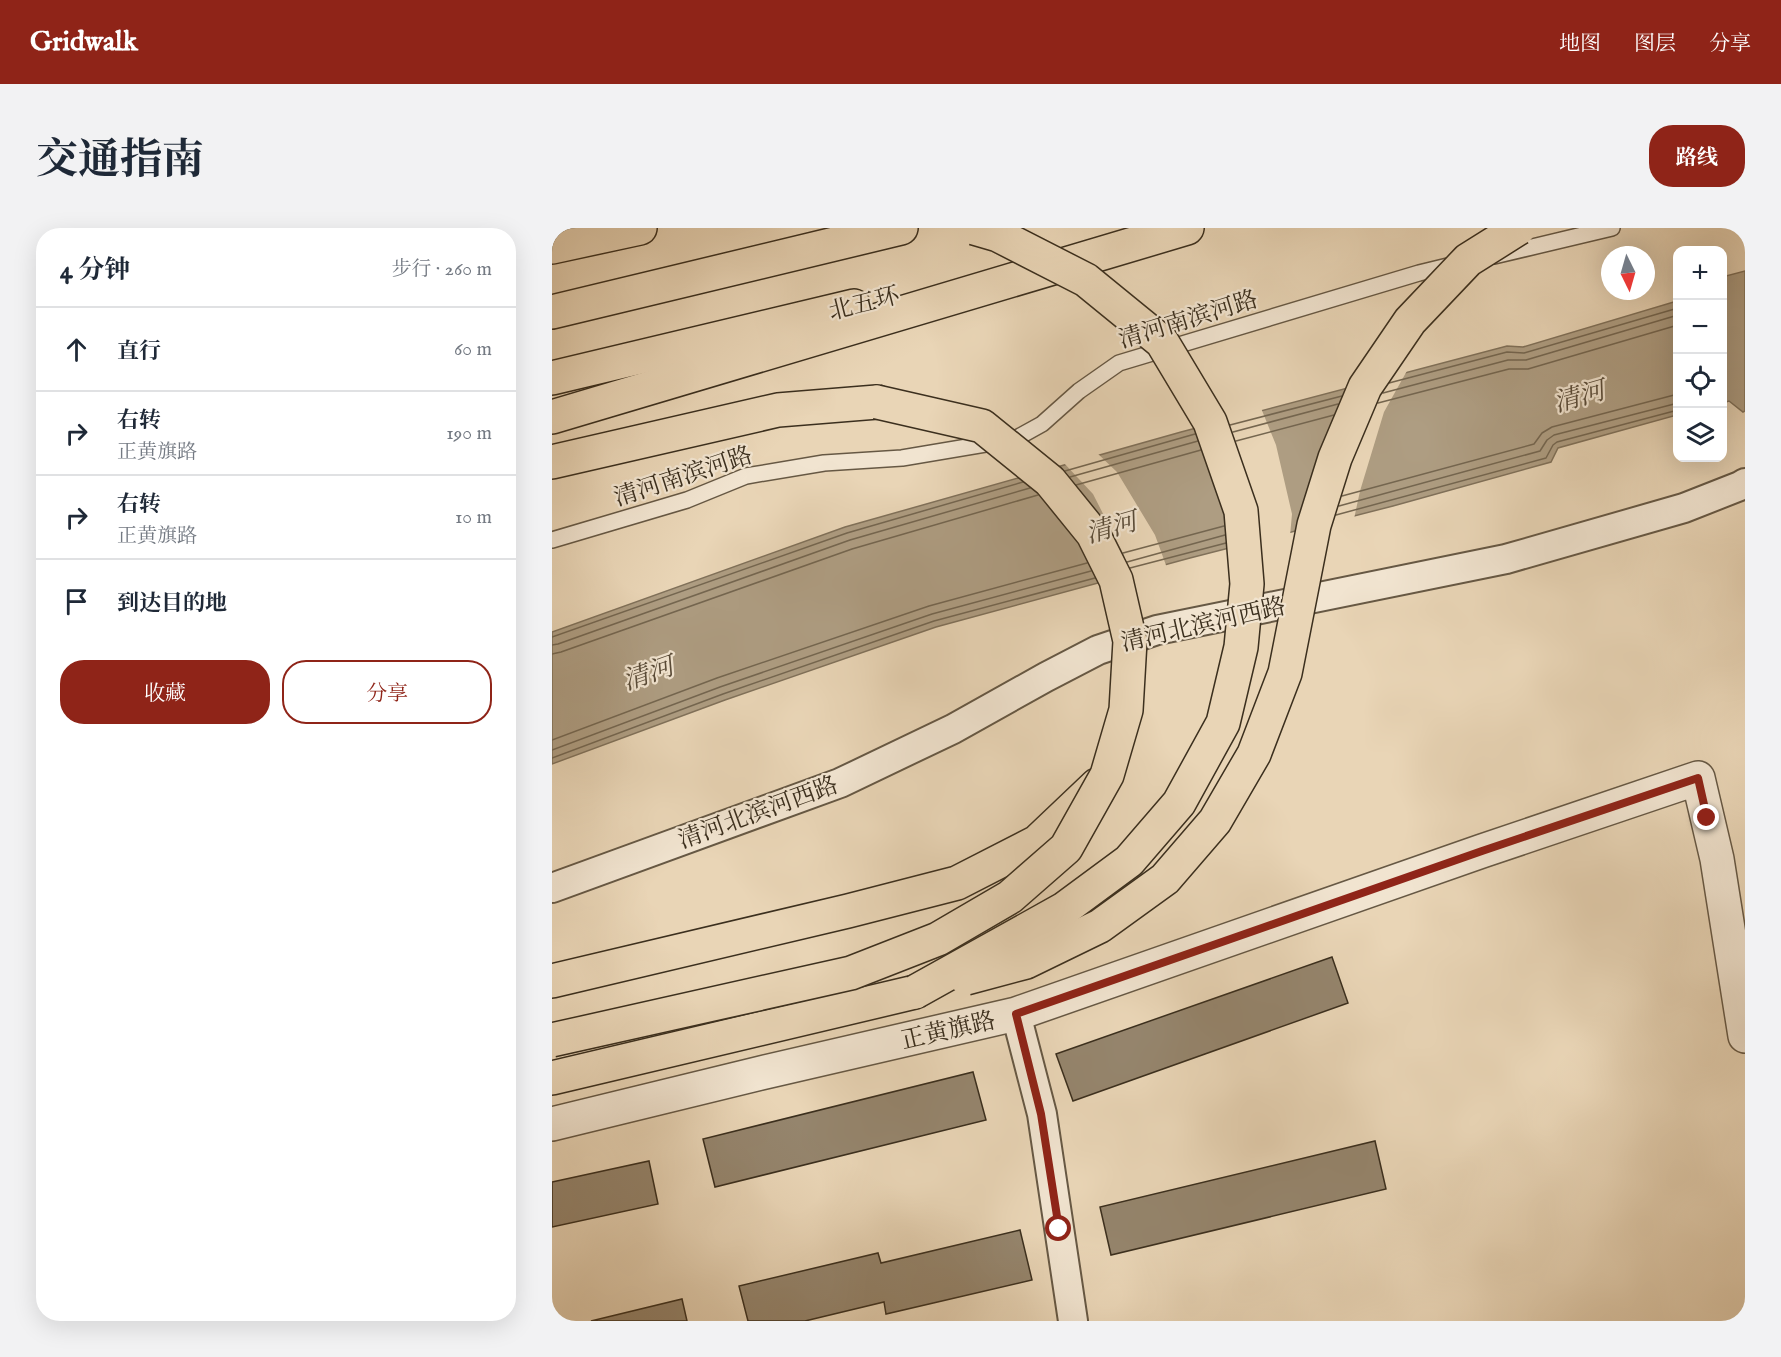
<!DOCTYPE html>
<html lang="zh">
<meta charset="utf-8">
<style>
:root{--surface:#fff;--page:#f2f2f3;--text:#1f2937;--muted:#747a83;--line:#e0e1e3;--accent:#8f2418}
body{margin:0;font-family:"IM FELL English","Noto Serif SC",serif;background:var(--page);color:var(--text)}
.controls{position:absolute;right:18px;top:18px;display:grid;overflow:hidden;border-radius:12px;box-shadow:0 6px 24px #0002}
.controls button{width:54px;height:54px;display:grid;place-items:center;padding:0;border:0;border-bottom:2px solid var(--line);background:var(--surface);color:var(--text);font:30px sans-serif}
.compass{position:absolute;left:1049px;top:18px;width:54px;height:54px;border-radius:50%;background:var(--surface);box-shadow:0 6px 24px #0002;rotate:175deg}
.stop{position:absolute;width:18px;height:18px;margin:-14px;border:4px solid #8f2418;border-radius:50%;background:#fff}
.stop.end{background:#8f2418;border-color:#fff;box-shadow:0 2px 6px #0008}
.list{margin:0;padding:0;list-style:none}
h2{display:flex;justify-content:space-between;align-items:center;height:78px;margin:0;padding:0 24px;font-size:26px}
h2 small{font-size:20px;font-weight:400;color:var(--muted)}
.list li{display:grid;grid-template-columns:39px 1fr auto;gap:18px;align-items:center;box-sizing:border-box;height:84px;padding:0 24px;border-top:2px solid var(--line)}
.list b{display:block;font-size:22px;white-space:nowrap}
.list p{margin:0;font-size:20px;white-space:nowrap;color:var(--muted)}
.list em{font-size:20px;font-style:normal;color:var(--muted)}
.actions{display:flex;gap:12px;padding:18px 24px}
.actions a{flex:1;padding:14px 0;border:2px solid var(--accent);border-radius:24px;text-align:center;font-size:21px;color:var(--accent)}
.actions .main{background:var(--accent);color:#fff}
.icon{flex:none;width:33px;height:33px;fill:none;stroke:currentColor;stroke-width:2;stroke-linecap:round;stroke-linejoin:round}
.map{position:relative;flex:none;width:1193px;height:1093px;overflow:hidden;border-radius:24px}
header{display:flex;align-items:center;gap:36px;box-sizing:border-box;height:84px;padding:0 30px;background:var(--accent);color:#fff}
header strong{font-size:28px}
nav{display:flex;gap:33px;margin-inline-start:auto;font-size:21px}
.intro{display:flex;align-items:center;justify-content:space-between;box-sizing:border-box;height:144px;padding:0 36px}
h1{margin:0;font-size:42px}
.button{padding:15px 27px;border-radius:24px;background:var(--accent);color:#fff;font-size:21px;font-weight:700}
main{display:flex;gap:36px;padding:0 36px}
aside{flex:1;background:var(--surface);border-radius:24px;box-shadow:0 6px 24px #0002}
.map>svg:first-child{display:block}
</style>
<header>
<strong>Gridwalk</strong>
<nav><a>地图</a><a>图层</a><a>分享</a></nav>
</header>
<div class="intro"><h1>交通指南</h1><a class="button">路线</a></div>
<main>
<aside>
<h2>4 分钟<small>步行 · 260 m</small></h2>
<ul class="list">
<li><svg class="icon" aria-label="ahead" viewBox="0 0 24 24"><path d="M12 20V5M6 11l6-6 6 6"/></svg><div><b>直行</b></div><em>60 m</em></li>
<li><svg class="icon" aria-label="right" viewBox="0 0 24 24"><path d="M7 20v-9h11M14 6l5 5-5 5"/></svg><div><b>右转</b><p>正黄旗路</p></div><em>190 m</em></li>
<li><svg class="icon" aria-label="right" viewBox="0 0 24 24"><path d="M7 20v-9h11M14 6l5 5-5 5"/></svg><div><b>右转</b><p>正黄旗路</p></div><em>10 m</em></li>
<li><svg class="icon" aria-label="arrive" viewBox="0 0 24 24"><path d="M6 21V4h12l-3 4 3 4H6"/></svg><div><b>到达目的地</b></div></li>
</ul>
<div class="actions"><a class="main">收藏</a><a>分享</a></div>
</aside>
<div class="map">
<svg width="1193" height="1093" viewBox="0 0 1193 1093">
<rect width="100%" height="100%" fill="#e9d5b6"/>
<filter id="stains"><feTurbulence type="fractalNoise" baseFrequency=".00333" numOctaves="4"/><feColorMatrix values="0 0 0 0 .2 0 0 0 0 .09 0 0 0 0 .02 0 0 0 .5 -.17"/></filter>
<radialGradient id="worn" r=".72"><stop offset=".6" stop-color="#630" stop-opacity="0"/><stop offset="1" stop-color="#630" stop-opacity=".3"/></radialGradient>
<g fill="#ae9d82" stroke="#80715a" stroke-width="1.5">
<path d="M1193 43V183L1191 184 1177 173 1171 175 1170 49Z"/>
<path d="M1125 73V187L1006 220 999 234 841 278 638 330 384 399 173 472 0 536V404L293 299 629 204 955 118 971 119Z"/>
</g>
<g fill="#e9d5b6">
<path d="M856 141 832 184 808 263 802 291 775 298 823 150Z"/>
<path d="M709 180 724 217 740 286 738 308 704 317 693 244 673 189Z"/>
<path d="M544 224 565 244 603 307 615 340 577 350 572 327 541 266 511 234Z"/>
</g>
<g fill="none" stroke-linecap="round" stroke-linejoin="round">
<g stroke="#746650" stroke-width="1.5">
<path d="M837 155 955 124 972 125 1126 80"/>
<path d="M831 165 956 132H974L1126 87"/>
<path d="M826 175 957 141H976L1126 97"/>
<path d="M678 197 790 168"/>
<path d="M681 204 786 176"/>
<path d="M684 213 782 187"/>
<path d="M513 243 643 206"/>
<path d="M518 249 646 213"/>
<path d="M524 257 649 222"/>
<path d="M790 268 982 216 990 205 1000 199 1126 166"/>
<path d="M787 278 988 223 995 212 1002 207 1126 175"/>
<path d="M784 287 994 230 1001 217 1005 214 1126 182"/>
<path d="M571 325 672 298"/>
<path d="M575 334 673 307"/>
<path d="M578 340 674 315"/>
<path d="M0 409 295 305 471 254"/>
<path d="M0 417 6 416 298 312 478 260"/>
<path d="M0 426 9 424 300 321 486 267"/>
<path d="M0 512 165 450 377 378 535 335"/>
<path d="M0 522 168 459 380 386 539 343"/>
<path d="M0 530 171 466 382 393 543 350"/>
</g>
</g>
<g fill="#95856d" stroke="#3b2f1e" stroke-width="1.5">
<path d="M780 729 796 775 521 873 504 826Z"/>
<path d="M421 844 434 892 163 959 151 911Z"/>
<path d="M823 913 834 961 559 1027 548 979Z"/>
<path d="M97 933 106 976 0 999V954Z"/>
<path d="M468 1002 480 1052 334 1086 332 1074 253 1093H196L187 1058 326 1025 329 1035Z"/>
<path d="M130 1071 135 1093H39Z"/>
</g>
<g fill="none" stroke-linecap="round" stroke-linejoin="round">
<g stroke="#665844" stroke-width="18">
<g id="service">
<path d="M942 28 1060 0"/>
<path d="M0 312 135 272 194 248 272 235 350 230 463 211 490 196 527 163 567 135 867 45 904 36"/>
</g>
</g>
<g stroke="#665844" stroke-width="32">
<g id="minor">
<path d="M0 660 288 555 401 501 494 449 546 422 605 402 954 331 1132 280 1188 258 1193 255"/>
<path d="M464 786 490 886 521 1093"/>
</g>
</g>
<g stroke="#665844" stroke-width="36">
<path id="tertiary" d="M0 896 209 845 464 786 930 623 1146 550 1165 631 1193 808"/>
</g>
<g stroke="#3b2f1e" stroke-width="36">
<g id="motorway">
<path d="M0 19 88 0"/>
<path d="M0 84 349 0"/>
<path d="M0 150 302 78"/>
<path d="M0 189 635 0"/>
<path d="M0 234 226 182 325 174"/>
<path d="M0 753 296 683 405 655 485 614 545 557"/>
<path d="M0 850 363 764"/>
</g>
</g>
<use href="#service" stroke="#f1e4d0" stroke-width="15"/>
<use href="#minor" stroke="#f1e4d0" stroke-width="28"/>
<use href="#tertiary" stroke="#f1e4d0" stroke-width="33"/>
<use href="#motorway" stroke="#e9d5b6" stroke-width="33"/>
<g stroke="#3b2f1e" stroke-width="36" stroke-linecap="butt">
<g id="motorway-bridge">
<path d="M414 750 474 734 548 698 613 651 663 593 702 526 733 445 762 297 783 230 813 159 858 93 916 32 967 0"/>
<path d="M363 764 512 681 577 633 627 575 671 495 689 419 695 356 689 283 658 194 610 114 534 52 446 7 422 0"/>
<path d="M0 812 299 745 386 711 458 669 514 620 555 547 574 482 578 413 564 352 541 306 498 253 430 198 325 174"/>
</g>
</g>
<use href="#motorway-bridge" stroke="#e9d5b6" stroke-width="33"/>
</g>
<g fill="none" stroke-linecap="round" stroke-linejoin="round">
<path stroke="#8f2418" stroke-width="8" d="M507 1001 489 886 464 786 930 623 1146 550 1155 590"/>
</g>
<g text-anchor="middle" stroke-width="4.5" stroke-linejoin="round" paint-order="stroke">
<g font-size="24" fill="#3b2f1e" stroke="#f1e4d0">
<text transform="translate(312 75) rotate(-14)" y="8">北五环</text>
<text transform="translate(636 91) rotate(-17)" y="8">清河南滨河路</text>
<text transform="translate(131 248) rotate(-18)" y="8">清河南滨河路</text>
<text transform="translate(651 396) rotate(-13)" y="8">清河北滨河西路</text>
<text transform="translate(206 584) rotate(-20)" y="8">清河北滨河西路</text>
<text transform="translate(396 802) rotate(-13)" y="8">正黄旗路</text>
</g>
<g font-size="26" font-style="italic" fill="#584a37" stroke="#f1e4d0">
<text transform="translate(1027 168) rotate(-16)" y="9">清河</text>
<text transform="translate(559 299) rotate(-16)" y="9">清河</text>
<text transform="translate(96 445) rotate(-19)" y="9">清河</text>
</g>
</g>
<rect width="100%" height="100%" filter="url(#stains)"/>
<rect width="100%" height="100%" fill="url(#worn)"/>
</svg>
<div class="controls">
<button>+</button>
<button>−</button>
<button><svg class="icon" aria-label="locate" viewBox="0 0 24 24"><circle cx="12" cy="12" r="6"/><path d="M12 2v4M12 18v4M2 12h4M18 12h4"/></svg></button>
<button><svg class="icon" aria-label="layers" viewBox="0 0 24 24"><path d="M12 4l9 5-9 5-9-5zM3 14l9 5 9-5"/></svg></button>
</div>
<svg class="compass" viewBox="-18 -18 36 36"><path d="M0-13l5 13h-10z" fill="#e53935"/><path d="M0 13l5-13h-10z" fill="#747a83"/></svg>
<div class="stop" style="left:507px;top:1001px"></div>
<div class="stop end" style="left:1155px;top:590px"></div>
</div>
</main>
